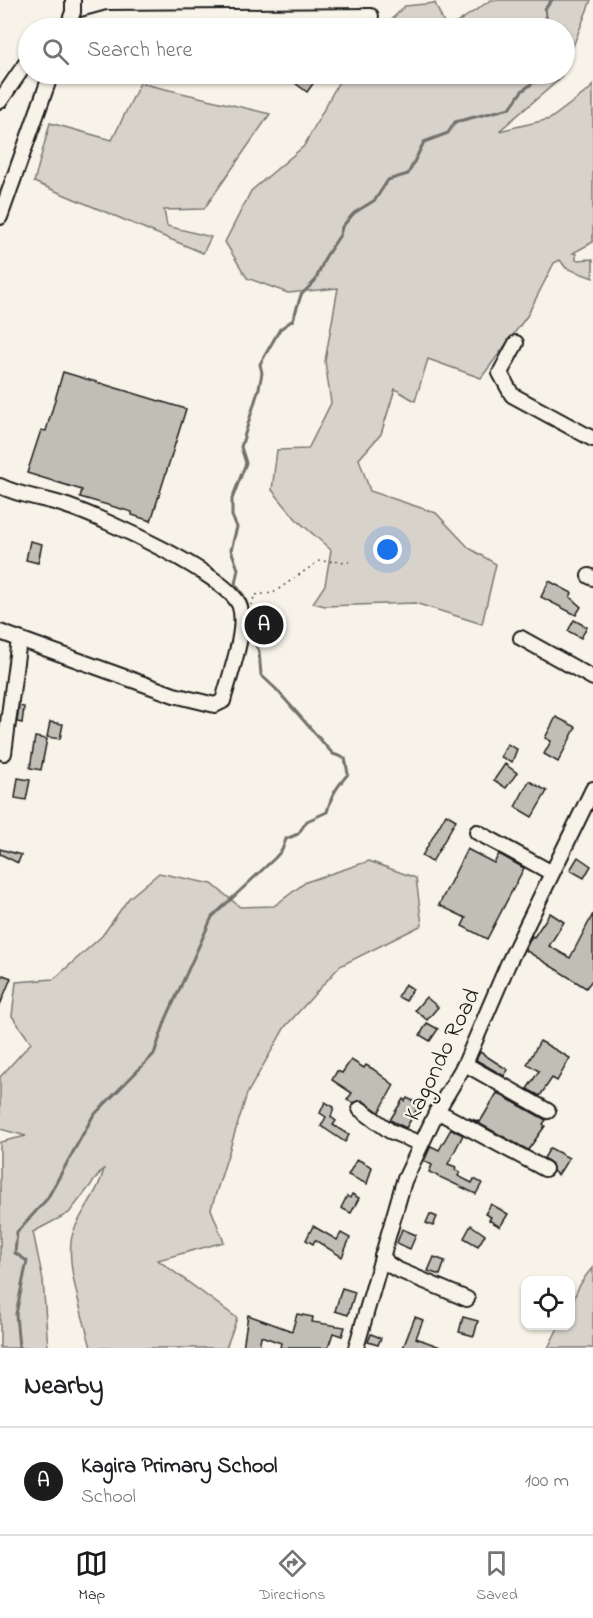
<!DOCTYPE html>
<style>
:root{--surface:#fff;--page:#f6f6f6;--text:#202124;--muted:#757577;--line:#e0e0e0;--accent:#1c1c1c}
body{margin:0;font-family:"Indie Flower",sans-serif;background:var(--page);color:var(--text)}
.controls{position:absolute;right:18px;bottom:18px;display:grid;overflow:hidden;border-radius:12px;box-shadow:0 2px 4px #0004}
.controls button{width:54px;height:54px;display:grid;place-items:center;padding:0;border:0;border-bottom:2px solid var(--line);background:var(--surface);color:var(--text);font:30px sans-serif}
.you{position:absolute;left:388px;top:550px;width:21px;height:21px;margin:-15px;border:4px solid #fff;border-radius:50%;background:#1a73e8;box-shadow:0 0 0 9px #1a73e833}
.badge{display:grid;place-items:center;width:39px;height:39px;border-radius:50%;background:var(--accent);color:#fff;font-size:20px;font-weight:700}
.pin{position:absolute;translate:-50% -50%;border:3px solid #fff;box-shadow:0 2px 6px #0006}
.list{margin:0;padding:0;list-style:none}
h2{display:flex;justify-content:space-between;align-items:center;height:78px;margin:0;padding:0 24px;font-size:26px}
h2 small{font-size:20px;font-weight:400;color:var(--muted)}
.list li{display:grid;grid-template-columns:39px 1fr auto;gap:18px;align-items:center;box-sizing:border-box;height:108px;padding:0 24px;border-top:2px solid var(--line)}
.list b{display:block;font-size:22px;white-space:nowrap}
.list p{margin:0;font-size:20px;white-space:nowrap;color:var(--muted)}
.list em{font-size:20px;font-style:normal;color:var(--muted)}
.icon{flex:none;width:33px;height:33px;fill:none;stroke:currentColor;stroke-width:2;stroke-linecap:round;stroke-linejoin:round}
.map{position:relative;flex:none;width:593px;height:1348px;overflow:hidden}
.search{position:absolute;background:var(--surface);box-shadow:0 2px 4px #0004;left:18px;right:18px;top:18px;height:66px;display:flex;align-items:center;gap:15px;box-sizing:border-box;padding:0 21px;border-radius:33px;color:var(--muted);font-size:22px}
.sheet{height:186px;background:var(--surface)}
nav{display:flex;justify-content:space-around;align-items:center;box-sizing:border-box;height:84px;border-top:2px solid var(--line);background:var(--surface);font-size:16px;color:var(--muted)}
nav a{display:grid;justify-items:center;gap:3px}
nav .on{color:var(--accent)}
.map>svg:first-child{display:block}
</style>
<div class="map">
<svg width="593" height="1348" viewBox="0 0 593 1348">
<rect width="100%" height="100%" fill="#f7f3e8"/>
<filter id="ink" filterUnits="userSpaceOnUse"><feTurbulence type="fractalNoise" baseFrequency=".0167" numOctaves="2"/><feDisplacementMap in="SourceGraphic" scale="12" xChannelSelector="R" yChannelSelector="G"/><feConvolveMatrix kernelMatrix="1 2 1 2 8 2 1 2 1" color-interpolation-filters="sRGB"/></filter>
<g filter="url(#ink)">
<g fill="#d7d3cb" stroke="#7a7874" stroke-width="1.5">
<path d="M491 0H591L565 67 564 28H449Z"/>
<path d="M435 3 446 28H383L405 6Z"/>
<path d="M343 74H562L560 79 499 131 550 119 590 89 593 84V242L573 253 576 254V260L593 259V278L566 268 560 260 554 263 527 316 481 378 428 359 415 401 395 389 381 434 359 459 370 491 436 513 469 548 496 564 482 624 415 603 325 606 313 603 325 585 331 550 296 519 272 490 277 450 308 449 331 403 325 361 338 288 288 293 247 278 225 242 251 191 304 146Z"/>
<path d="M140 83 270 114 204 209 164 210 167 226 211 237 203 253 34 182 50 123 112 140Z"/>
<path d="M369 861 416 878 422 925 340 966 285 1027 247 1094 211 1209 224 1242 158 1260 237 1318 226 1348H91C84 1318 62 1258 74 1230 83 1209 100 1190 104 1168L69 1213 33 1232 43 1280 48 1348H0V1142L26 1136 0 1129V1077L31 1043 12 1016 16 982 54 979 102 936 129 898 159 873 212 884 240 907 274 906 306 882Z"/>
<path d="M593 1267V1348H548L559 1326H570C570 1302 577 1285 593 1267Z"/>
</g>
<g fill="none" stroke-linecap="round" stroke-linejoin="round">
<g stroke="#72716c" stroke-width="3">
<path d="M548 28 545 9 552 0"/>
<path d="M244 604V596L235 584 238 569 231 550 237 527 232 516V499L246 463 241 447 259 388 262 373 260 364 280 329 293 320 301 295 315 281 326 256 340 235 342 227 354 213 375 200 388 180 408 174 424 142 448 133 455 122 510 108 522 91 538 79 539 74"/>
<path d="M19 1348 16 1314 27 1261 15 1253 17 1232 47 1199 93 1116 154 1054 166 1019 212 917 275 858 282 850 286 839 298 834 307 821 327 812C332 794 336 788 348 774L345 758 333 754 276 689 261 675 259 651 246 628"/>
</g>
</g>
<g fill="#c0beb5" stroke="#1c1c1c" stroke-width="1.5">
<path d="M283 74H320L307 92Z"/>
<path d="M63 372 186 409 151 521 132 515V512L80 497 82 490 27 473 41 430 46 431Z"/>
<path d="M30 541 42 544 38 563 26 560Z"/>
<path d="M549 581 572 593 570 597 581 607 576 615 541 597Z"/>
<path d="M574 620 587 627 581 638 568 631Z"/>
<path d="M19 706 24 707 22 723 17 722Z"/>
<path d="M556 717 576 727 558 762 544 754 551 741 545 738Z"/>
<path d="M50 722 63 724 60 739 47 737Z"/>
<path d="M35 737 47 739 41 770 30 768Z"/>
<path d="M507 744 517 749 512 762 501 757Z"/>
<path d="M505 764 517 773 506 788 494 780Z"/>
<path d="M18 778 30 780 26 800 15 798Z"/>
<path d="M529 781 547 791 532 817 515 807Z"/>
<path d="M446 814 456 820 432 862 422 856Z"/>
<path d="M0 849 21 855 18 863 0 854Z"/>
<path d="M467 849 494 863 499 854 524 868 487 939 462 926 466 918 439 905Z"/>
<path d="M578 857 591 866 584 878 570 870Z"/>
<path d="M550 913 564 922 549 946 570 958 593 914V979L586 988 525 950 532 936 534 937Z"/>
<path d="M3 975 11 978 0 1005V983Z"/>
<path d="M405 984 413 989 406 1001 398 997Z"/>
<path d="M426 997 438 1007 427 1020 415 1010Z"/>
<path d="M427 1023 438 1029 430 1041 420 1035Z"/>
<path d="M540 1041 570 1058 557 1081 552 1078 540 1096 527 1089 539 1071 527 1064Z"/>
<path d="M480 1052 508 1070 504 1076 476 1060Z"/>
<path d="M351 1060 364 1068 366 1065 373 1069 394 1085 379 1112 362 1100 353 1103 347 1100 352 1093 332 1080 337 1071 342 1073Z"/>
<path d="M497 1093 546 1120 543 1124 545 1126 528 1150 469 1118 480 1122Z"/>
<path d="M407 1098 420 1104 406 1128 390 1120 403 1099 405 1101Z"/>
<path d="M325 1102 334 1107 331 1117 336 1121 333 1125 349 1135 345 1142 321 1126 326 1117 320 1113Z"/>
<path d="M451 1129 463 1135 448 1164 456 1167 455 1170 460 1172 458 1176 472 1183 474 1179 482 1183 476 1194 429 1172 432 1165 424 1161 431 1146 439 1150Z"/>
<path d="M550 1148 569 1158 558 1175 553 1171 552 1164 544 1158Z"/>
<path d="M357 1159 372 1167 367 1184 348 1175Z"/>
<path d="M352 1194 359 1198 351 1213 341 1208 347 1196 350 1198Z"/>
<path d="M491 1204 508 1214 500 1227 489 1220 491 1217 485 1214Z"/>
<path d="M430 1214 437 1217 433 1226 426 1223Z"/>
<path d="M471 1225 485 1235 478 1246 464 1238Z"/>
<path d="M313 1226 337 1240 341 1233 350 1238 342 1257 315 1240 313 1244 306 1240Z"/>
<path d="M402 1229 416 1235 410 1249 397 1243Z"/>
<path d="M434 1257 445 1261 440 1275 428 1271Z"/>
<path d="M342 1288 355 1292 348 1315 335 1311Z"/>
<path d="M297 1314 313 1317 312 1322 345 1327 342 1336 333 1333 328 1348H280L281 1343 261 1336 259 1348H243L248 1315 292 1331Z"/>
<path d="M415 1317 423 1320 416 1338 443 1348H403Z"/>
<path d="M463 1317 478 1321 474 1336 459 1332Z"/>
<path d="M371 1334 381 1338 378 1345 368 1342Z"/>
</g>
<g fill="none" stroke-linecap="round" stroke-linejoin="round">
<g stroke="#1c1c1c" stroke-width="18">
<g id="minor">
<path d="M67 28 73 12V0"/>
<path d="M71 28 108 18 371 16"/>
<path d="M0 101 28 60"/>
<path d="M0 217 51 74"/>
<path d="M516 343 500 373 512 395 593 439"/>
<path d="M0 486C22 497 47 498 70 507 102 518 231 576 240 607 247 631 229 677 223 701L215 705 174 695 0 632"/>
<path d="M589 576 593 578"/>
<path d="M521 638 593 678"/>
<path d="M4 753 19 640"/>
<path d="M477 832 552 873"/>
<path d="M465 1064 548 1111"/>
<path d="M360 1109 390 1131 421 1144"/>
<path d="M437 1111 545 1169"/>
<path d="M382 1255 388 1264 396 1269 467 1299"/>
<path d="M356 1348 404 1181 437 1111 465 1064 508 964 593 789"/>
</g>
</g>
<path stroke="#1c1c1c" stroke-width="1.5" stroke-dasharray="1.5 4.5" stroke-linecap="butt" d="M251 605 255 595 273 593 319 561 349 562"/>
<use href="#minor" stroke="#f7f3e8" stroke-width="14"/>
</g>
</g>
<g text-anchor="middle" stroke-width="4.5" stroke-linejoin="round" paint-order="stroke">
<g font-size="24" fill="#1c1c1c" stroke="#f7f3e8">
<text transform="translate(441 1054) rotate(-64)" y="8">Kagondo Road</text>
</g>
</g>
</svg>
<div class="controls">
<button><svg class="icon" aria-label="locate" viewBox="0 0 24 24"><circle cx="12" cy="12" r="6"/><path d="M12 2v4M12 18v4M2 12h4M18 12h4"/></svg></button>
</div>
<div class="you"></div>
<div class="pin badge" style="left:264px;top:625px">A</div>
<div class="search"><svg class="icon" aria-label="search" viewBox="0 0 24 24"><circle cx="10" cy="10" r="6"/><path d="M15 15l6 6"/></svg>Search here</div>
</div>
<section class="sheet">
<h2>Nearby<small></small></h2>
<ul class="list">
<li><span class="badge">A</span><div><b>Kagira Primary School</b><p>School</p></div><em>100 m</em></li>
</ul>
</section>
<nav>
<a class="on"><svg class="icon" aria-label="map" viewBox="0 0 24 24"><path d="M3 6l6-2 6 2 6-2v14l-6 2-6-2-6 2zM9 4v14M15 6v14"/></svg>Map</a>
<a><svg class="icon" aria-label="directions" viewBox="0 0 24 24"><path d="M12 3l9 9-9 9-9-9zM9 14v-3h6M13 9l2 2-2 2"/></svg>Directions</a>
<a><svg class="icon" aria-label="saved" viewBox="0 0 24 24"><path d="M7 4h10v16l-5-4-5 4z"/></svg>Saved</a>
</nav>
